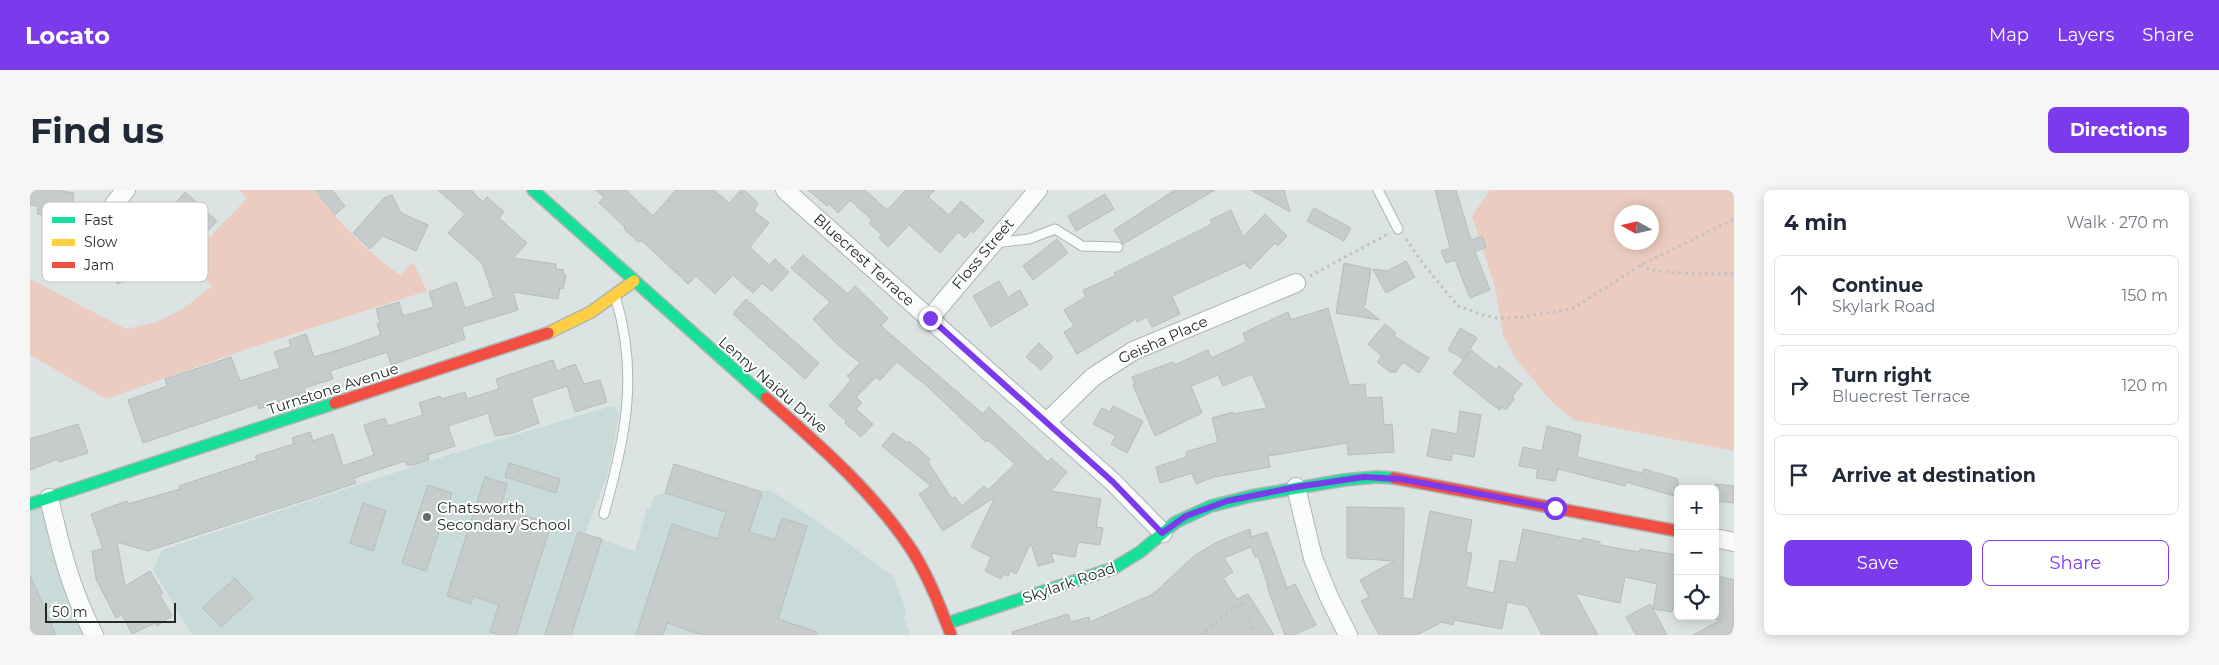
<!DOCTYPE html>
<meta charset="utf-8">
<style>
:root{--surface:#fff;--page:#f6f6f7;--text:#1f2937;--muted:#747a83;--line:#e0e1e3;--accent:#7c3aed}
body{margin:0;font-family:Montserrat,sans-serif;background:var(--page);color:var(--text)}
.controls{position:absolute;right:15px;bottom:15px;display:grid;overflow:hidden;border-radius:8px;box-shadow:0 2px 12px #0003}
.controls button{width:45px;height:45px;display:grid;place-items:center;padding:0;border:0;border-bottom:1px solid var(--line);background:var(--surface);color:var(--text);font:25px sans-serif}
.compass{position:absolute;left:1584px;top:15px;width:45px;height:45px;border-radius:50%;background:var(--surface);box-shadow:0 2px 12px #0003;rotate:278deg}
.scale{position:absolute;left:15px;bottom:12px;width:131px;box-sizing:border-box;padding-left:5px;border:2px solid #232a29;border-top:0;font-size:14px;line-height:18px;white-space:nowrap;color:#232a29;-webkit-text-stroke:4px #fff;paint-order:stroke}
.stop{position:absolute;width:15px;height:15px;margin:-11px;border:4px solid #7c3aed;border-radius:50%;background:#fff}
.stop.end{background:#7c3aed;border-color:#fff;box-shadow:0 1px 5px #0008}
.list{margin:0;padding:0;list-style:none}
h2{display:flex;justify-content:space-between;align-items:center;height:65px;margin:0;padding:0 20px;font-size:21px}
h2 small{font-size:16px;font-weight:400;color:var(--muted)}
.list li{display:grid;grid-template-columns:32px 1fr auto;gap:15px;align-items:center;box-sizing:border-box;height:80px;margin:0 10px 10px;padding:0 10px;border:1px solid var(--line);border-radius:8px}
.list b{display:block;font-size:19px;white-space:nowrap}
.list p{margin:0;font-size:16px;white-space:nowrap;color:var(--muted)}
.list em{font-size:16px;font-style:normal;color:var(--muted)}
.actions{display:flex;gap:10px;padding:15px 20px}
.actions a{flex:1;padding:11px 0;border:1px solid var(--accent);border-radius:8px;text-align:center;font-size:18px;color:var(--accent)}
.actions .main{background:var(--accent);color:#fff}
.icon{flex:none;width:28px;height:28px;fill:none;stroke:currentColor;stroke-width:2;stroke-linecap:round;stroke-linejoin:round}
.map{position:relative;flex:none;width:1704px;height:445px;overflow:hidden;border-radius:8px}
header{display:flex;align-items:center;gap:30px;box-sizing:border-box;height:70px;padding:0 25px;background:var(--accent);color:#fff}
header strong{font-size:24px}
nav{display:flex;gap:28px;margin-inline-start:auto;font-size:18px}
.intro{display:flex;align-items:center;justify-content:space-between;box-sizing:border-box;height:120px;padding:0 30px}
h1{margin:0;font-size:35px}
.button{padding:12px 22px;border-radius:8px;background:var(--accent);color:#fff;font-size:18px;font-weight:700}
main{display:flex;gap:30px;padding:0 30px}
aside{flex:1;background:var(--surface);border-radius:8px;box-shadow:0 2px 12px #0003}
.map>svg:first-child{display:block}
</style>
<header>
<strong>Locato</strong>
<nav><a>Map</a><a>Layers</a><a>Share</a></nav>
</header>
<div class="intro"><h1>Find us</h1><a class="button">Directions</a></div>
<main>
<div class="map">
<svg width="1704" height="445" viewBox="0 0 1704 445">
<rect width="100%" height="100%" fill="#dce4e3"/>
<g fill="#c9dbd9">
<path d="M582 216 589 222 583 260 577 286 555 344 605 361 617 318 620 319 624 306 635 303 732 302 739 299 793 335 864 387 876 420 874 427 880 445H162L123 380 132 360 418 265Z"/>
<path d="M19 308 64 445H0V314Z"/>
</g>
<g fill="#ecccc0" fill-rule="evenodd">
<path d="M209 0H284C312 36 333 58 370 85L383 72 397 101 229 155 76 209 0 165V89L96 139 127 132 153 119 182 96 168 82 176 51 217 8Z"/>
<path d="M1460 0H1704V261L1544 230 1521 211 1485 168 1473 145 1465 97 1442 26ZM1592 22H1622V52H1592Z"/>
</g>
<g fill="#c6cccc" stroke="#b6bcbb">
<path d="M0 0H26L44 3 39 30 7 24 8 16 0 15Z"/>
<path d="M285 0H302L315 16 305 25Z"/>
<path d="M408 0H441L453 12 457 7 474 22 469 28 497 53 483 68 526 74V79L534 80 533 84 536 85 533 99 530 98 528 109 483 102 488 120 432 137 435 149 361 175 357 162 300 181 303 189 274 198 276 204 229 219 228 214 113 253 98 210 137 196 135 189 201 167 210 191 250 178 244 162 261 157 259 150 276 144 284 167 315 158 351 145 347 134 350 133 346 119 369 112 373 126 404 117 399 102 426 92 435 118 464 108 452 73 418 43 435 24Z"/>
<path d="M566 0H596L623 26 646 0H684L699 13 711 0H714L728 13 724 21 739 33 720 57 739 75 745 69 759 82 742 101 732 93 723 103 703 85 685 104 666 86 658 94 612 51 608 52 594 39 595 37 569 13 574 7Z"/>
<path d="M778 0H835L857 20 876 0H905L898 7 919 25 931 11 954 31 943 43 941 41 935 48 928 42 910 63 879 35 858 57 849 48 852 45 839 33 842 30 820 10 808 23 799 14 797 16Z"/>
<path d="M1145 0H1185L1093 54 1084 40Z"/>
<path d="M1221 0H1254L1260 22Z"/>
<path d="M1405 0H1426L1441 50 1452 46 1456 57 1445 62 1460 100 1440 108 1425 70 1416 73 1411 61 1420 58Z"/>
<path d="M155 2 187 31 173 46 155 30 139 50 117 31 132 13 140 19Z"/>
<path d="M1075 4 1084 19 1046 41 1038 26Z"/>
<path d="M362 5 371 23 398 35 386 61 353 46 340 59 323 43 354 8Z"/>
<path d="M1284 18 1321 38 1314 51 1277 31Z"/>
<path d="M1201 20 1213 47 1235 24 1257 46 1248 56 1245 53 1220 79 1214 73 1142 106 1150 124 1122 137 1117 127 1107 132 1106 129 1047 164 1034 142 1044 136 1034 120 1056 107 1053 100 1085 86 1084 83 1182 34 1180 30Z"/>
<path d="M1027 49 1038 63 1003 90 993 76Z"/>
<path d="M75 61 105 88 87 94Z"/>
<path d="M773 65 818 104 825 96 858 128 851 136 953 224 959 217 1018 272 1021 268 1037 282 1021 301 1071 309 1066 337 1073 338 1070 355 1048 352 1045 367 1021 363 1024 372 1008 376 1001 353 986 384 980 381 978 386 973 384 971 389 955 381 961 367 941 357 965 307 913 341 889 304 901 296 852 256 863 243 878 253 879 251 900 269 898 272 922 309 925 307 932 316 954 296 958 300 985 274 958 250 956 252 898 197 867 172 850 190 846 187 826 207 832 213 826 219 843 234 831 247 815 233 816 231 799 216 821 190 817 186 830 173 807 154 783 129 800 112 761 78Z"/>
<path d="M1376 71 1385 87 1356 103 1343 79 1357 81Z"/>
<path d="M1314 73 1341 79 1335 115 1332 116 1350 130 1306 123Z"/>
<path d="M969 91 978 107 990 100 998 115 961 137 943 106Z"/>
<path d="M716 109 789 173 775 189 703 124Z"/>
<path d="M1298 118 1319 195 1335 194 1336 208 1352 207 1354 235 1362 234 1364 262 1318 265 1317 253 1238 266 1240 277 1184 287 1166 294 1162 283 1130 293 1126 277 1157 267 1156 262 1188 252 1182 228 1203 222V224L1237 218 1222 184 1193 196 1188 185 1161 196 1172 223 1125 246 1103 195 1105 194 1102 187 1143 172 1144 175 1178 160 1181 168 1216 152 1213 143 1258 122 1261 130Z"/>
<path d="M1355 134 1366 143 1364 146 1399 168 1389 183 1373 172 1366 182H1360L1347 172 1352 166 1338 154Z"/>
<path d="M1430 138 1447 148 1434 169 1418 160Z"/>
<path d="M1009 153 1023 167 1011 180 996 167Z"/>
<path d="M1441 160 1466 180 1469 176 1492 194 1482 207 1484 209 1476 220 1472 217 1470 220 1460 213 1423 183Z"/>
<path d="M523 170 527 181 545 174 554 194 570 190 577 212 545 222 537 196 501 208 509 233 483 243 465 246 458 223 418 236 425 256 398 265 399 270 383 275H377L375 271 324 288 326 293 300 302 118 361 87 352 95 396 120 381 133 403 130 405 142 426 127 436 125 433 102 444 92 425 86 428 66 389 62 361 73 359 61 324 97 311 98 314 150 299 149 296 227 270 225 266 264 254 262 248 280 242 283 251 303 244 313 276 344 265 334 235 355 228 358 236 393 225 389 213 410 206 411 209 435 202 437 209 469 199 466 189Z"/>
<path d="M1083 216 1113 231 1097 263 1081 254 1086 246 1063 234 1072 218 1080 222Z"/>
<path d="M1430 221 1451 225 1444 267 1422 263 1421 271 1397 266 1402 239 1427 244Z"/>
<path d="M48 234 58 263 29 272 28 269 0 280V249Z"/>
<path d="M1517 236 1551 245 1547 267 1612 283 1614 279 1648 289V307L1596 292 1595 296 1528 279 1525 291 1506 288 1508 279 1489 276 1493 257 1512 261Z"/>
<path d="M479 273 530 289 526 303 475 287Z"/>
<path d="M644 274 732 302 719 342 745 350 752 328 777 336 748 429 787 442V445H673L637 433 633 445H606L642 334 687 349 696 322 635 303Z"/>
<path d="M455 287 477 294 470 318 521 334 486 445H469L460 442 469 415 443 406 441 414 417 406Z"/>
<path d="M1685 294 1704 296V313L1685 311Z"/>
<path d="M398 295 422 303 396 381 372 373Z"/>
<path d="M333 313 356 321 343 361 320 353Z"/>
<path d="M1317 317 1374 318 1373 408 1383 409 1400 321 1442 330 1436 362 1442 363 1436 397 1464 403 1470 370 1486 373 1493 339 1551 351 1552 348 1570 352V355L1609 362 1610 359 1648 365V394L1642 422 1623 419 1637 445H1606L1596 427 1620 414 1623 419 1627 394 1595 387 1590 413 1545 403 1568 445H1512L1497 416 1477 412 1472 439 1424 430 1423 435 1412 432 1387 445H1349L1331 411 1339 407 1330 390 1364 371 1317 368Z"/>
<path d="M1220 339 1221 347 1237 342 1257 398 1265 394 1286 435 1264 445H1255L1237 397 1238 396 1228 366 1225 367 1221 357 1194 368 1203 382 1193 388 1207 409 1218 404 1244 445H983L982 442 1038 424 1041 432 1059 427 1060 432 1123 404 1164 366 1187 352Z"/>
<path d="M548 342 572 349 541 445H515Z"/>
<path d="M0 385 26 445H0Z"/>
<path d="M1685 385 1704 390V432L1700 445H1663L1691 430 1680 428 1681 426H1685Z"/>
<path d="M205 388 223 408 191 437 172 418Z"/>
</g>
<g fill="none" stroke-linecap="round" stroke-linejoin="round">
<g stroke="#aeb5b4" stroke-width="11">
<g id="lane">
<path d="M1348 0 1368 39"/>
<path d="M964 53 999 49 1025 39 1052 56 1088 57"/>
<path d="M574 324C595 249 609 186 586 109"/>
</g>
</g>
<g stroke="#aeb5b4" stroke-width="20">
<g id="street">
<path d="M755 0 1083 292 1133 343"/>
<path d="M84 14 96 0"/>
<path d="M900 128 1008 0"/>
<path d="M1016 233 1063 187 1103 161 1266 93"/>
<path d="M1266 297 1283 368 1299 407 1318 445"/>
<path d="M19 308C31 359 40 398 64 445"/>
<path d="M1685 348 1704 352"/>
</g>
</g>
<g stroke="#aeb5b4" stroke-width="14">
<g id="fast">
<path d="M503 0 736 208"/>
<path d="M0 314 305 213"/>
<path d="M918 433 1084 378 1110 362 1146 332 1181 316 1221 306 1314 290 1347 287 1364 288"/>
</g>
</g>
<g stroke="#aeb5b4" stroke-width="14">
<path id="slow" d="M518 143 561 122 604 91"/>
</g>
<g stroke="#aeb5b4" stroke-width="14">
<g id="jam">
<path d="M736 208C789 255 844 302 883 362 899 388 910 416 921 445"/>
<path d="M305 213 518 143"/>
<path d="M1364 288 1648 341"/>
</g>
</g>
<g stroke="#bfc2c2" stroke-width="3" stroke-dasharray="2.5 4" stroke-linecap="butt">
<path d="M1376 49 1394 75 1428 116 1453 125 1467 128 1491 127 1542 119 1611 75 1704 29"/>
<path d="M1611 75C1625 86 1684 83 1704 84"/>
<path d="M1280 86 1358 44"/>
<path d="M1170 445 1194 425 1212 414 1226 445"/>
</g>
<use href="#lane" stroke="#fafbfb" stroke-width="9"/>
<use href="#street" stroke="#fafbfb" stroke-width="18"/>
<use href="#fast" stroke="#16e098" stroke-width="11"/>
<use href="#slow" stroke="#ffcf43" stroke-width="11"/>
<use href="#jam" stroke="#f24e42" stroke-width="11"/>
</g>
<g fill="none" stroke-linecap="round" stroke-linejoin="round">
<path stroke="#7c3aed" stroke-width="6" d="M900 128 1083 292 1132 343 1156 326 1197 311 1266 297 1334 287 1371 289 1525 318"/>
</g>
<circle fill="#646b6a" stroke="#fff" stroke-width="2" cx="397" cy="327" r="5"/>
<g text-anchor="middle" stroke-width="4" stroke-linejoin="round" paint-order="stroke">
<g font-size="15" fill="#232a29" stroke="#fff">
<text transform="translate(953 64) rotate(-50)" y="5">Floss Street</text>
<text transform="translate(834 70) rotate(42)" y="5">Bluecrest Terrace</text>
<text transform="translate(1133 150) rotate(-24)" y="5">Geisha Place</text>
<text transform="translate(743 195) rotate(41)" y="5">Lenny Naidu Drive</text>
<text transform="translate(303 199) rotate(-18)" y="5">Turnstone Avenue</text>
<text transform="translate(1039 393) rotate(-19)" y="5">Skylark Road</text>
</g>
<g font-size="15" fill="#232a29" stroke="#fff" text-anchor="start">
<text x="407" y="323">Chatsworth<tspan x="407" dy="17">Secondary School</tspan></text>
</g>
</g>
<rect x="12" y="12" width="166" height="80" rx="8" fill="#fff" stroke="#bdbfbf" stroke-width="1"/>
<rect x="22" y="27" width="23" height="6" fill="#16e098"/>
<rect x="22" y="49" width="23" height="7" fill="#ffcf43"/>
<rect x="22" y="72" width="23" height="6" fill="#f24e42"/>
<g font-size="14" fill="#232a29">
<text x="54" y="35">Fast</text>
<text x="54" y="57">Slow</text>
<text x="54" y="80">Jam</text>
</g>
</svg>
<div class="controls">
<button>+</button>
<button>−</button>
<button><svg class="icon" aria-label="locate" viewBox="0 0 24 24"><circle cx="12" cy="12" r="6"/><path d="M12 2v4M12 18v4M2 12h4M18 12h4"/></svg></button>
</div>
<svg class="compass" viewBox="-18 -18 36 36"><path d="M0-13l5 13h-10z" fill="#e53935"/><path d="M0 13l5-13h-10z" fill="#747a83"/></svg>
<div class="scale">50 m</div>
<div class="stop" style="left:1525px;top:318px"></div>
<div class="stop end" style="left:900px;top:128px"></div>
</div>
<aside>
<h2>4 min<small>Walk · 270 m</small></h2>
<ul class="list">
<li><svg class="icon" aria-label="ahead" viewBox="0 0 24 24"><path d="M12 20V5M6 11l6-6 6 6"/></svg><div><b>Continue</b><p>Skylark Road</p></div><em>150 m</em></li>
<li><svg class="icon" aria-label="right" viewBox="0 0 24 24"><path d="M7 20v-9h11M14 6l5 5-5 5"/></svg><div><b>Turn right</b><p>Bluecrest Terrace</p></div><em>120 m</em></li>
<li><svg class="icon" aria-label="arrive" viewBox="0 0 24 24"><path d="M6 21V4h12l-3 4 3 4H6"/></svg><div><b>Arrive at destination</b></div></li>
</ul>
<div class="actions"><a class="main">Save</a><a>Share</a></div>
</aside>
</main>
